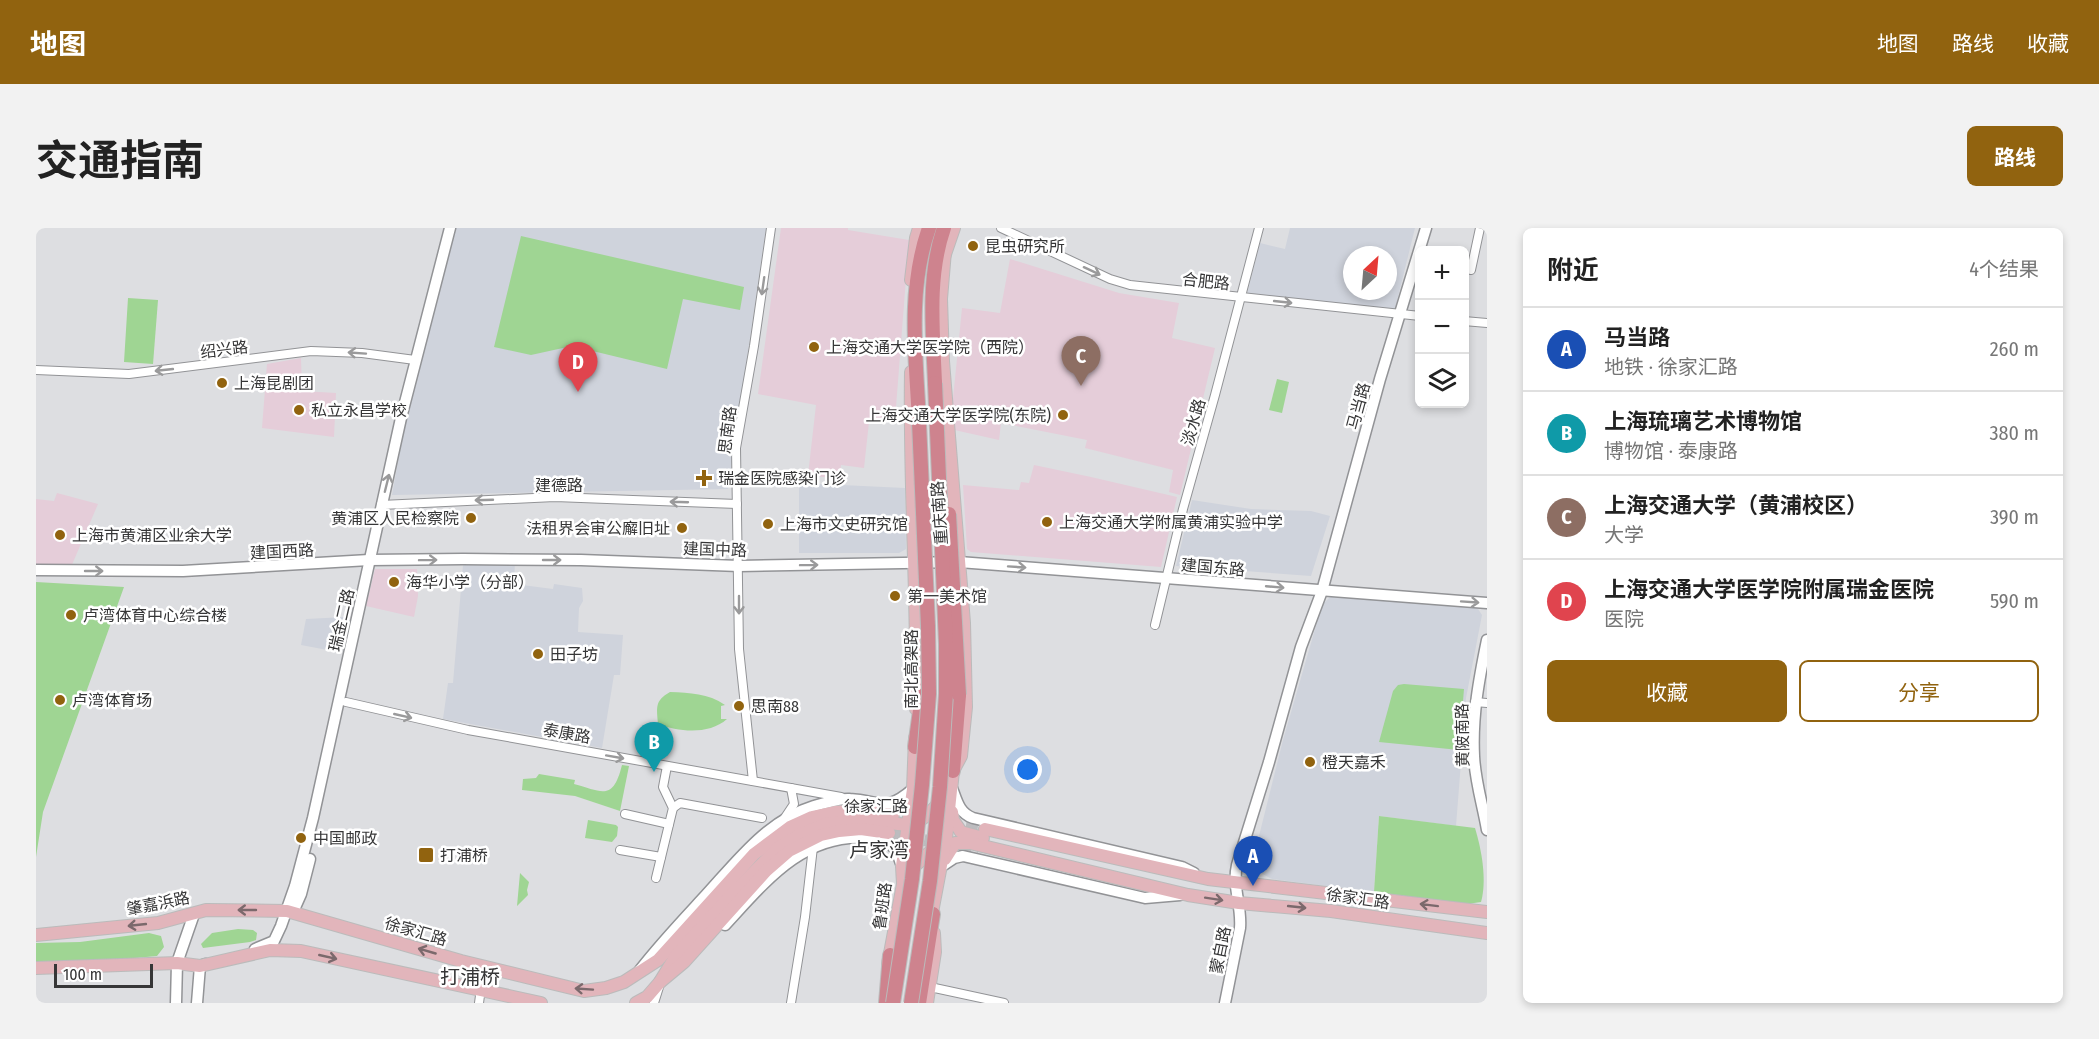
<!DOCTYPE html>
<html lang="zh">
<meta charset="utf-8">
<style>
:root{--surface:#fff;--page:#f2f2f2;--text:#222;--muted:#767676;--line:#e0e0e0;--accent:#91630f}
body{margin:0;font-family:"Fira Sans Condensed","Noto Sans SC",sans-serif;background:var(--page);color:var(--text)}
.controls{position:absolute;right:18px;top:18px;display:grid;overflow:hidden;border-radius:9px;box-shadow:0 3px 9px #0003}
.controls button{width:54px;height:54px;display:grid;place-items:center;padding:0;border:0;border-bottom:2px solid var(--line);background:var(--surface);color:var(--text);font:30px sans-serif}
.compass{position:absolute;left:1307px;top:18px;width:54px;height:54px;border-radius:50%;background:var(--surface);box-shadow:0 3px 9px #0003;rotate:26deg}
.scale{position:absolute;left:18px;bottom:15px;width:99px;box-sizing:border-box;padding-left:6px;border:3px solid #363637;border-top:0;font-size:16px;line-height:21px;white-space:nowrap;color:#363637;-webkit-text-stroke:4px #fff;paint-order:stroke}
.you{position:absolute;left:992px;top:542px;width:21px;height:21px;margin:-15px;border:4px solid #fff;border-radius:50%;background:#1a73e8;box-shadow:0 0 0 9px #1a73e833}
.badge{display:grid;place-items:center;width:39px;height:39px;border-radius:50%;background:var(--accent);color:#fff;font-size:20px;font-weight:700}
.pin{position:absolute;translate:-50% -50px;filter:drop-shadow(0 2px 3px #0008)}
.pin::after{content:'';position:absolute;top:32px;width:21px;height:18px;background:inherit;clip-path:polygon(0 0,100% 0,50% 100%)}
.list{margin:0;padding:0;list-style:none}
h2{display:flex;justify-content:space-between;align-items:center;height:78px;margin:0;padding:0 24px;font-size:26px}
h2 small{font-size:20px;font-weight:400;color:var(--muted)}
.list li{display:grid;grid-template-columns:39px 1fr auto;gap:18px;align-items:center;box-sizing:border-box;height:84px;padding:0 24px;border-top:2px solid var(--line)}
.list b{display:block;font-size:22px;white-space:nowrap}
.list p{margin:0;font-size:20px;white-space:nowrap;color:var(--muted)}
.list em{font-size:20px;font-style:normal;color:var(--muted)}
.actions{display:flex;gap:12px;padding:18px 24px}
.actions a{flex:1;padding:14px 0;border:2px solid var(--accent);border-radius:9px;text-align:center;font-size:21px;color:var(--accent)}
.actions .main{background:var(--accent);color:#fff}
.icon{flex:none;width:33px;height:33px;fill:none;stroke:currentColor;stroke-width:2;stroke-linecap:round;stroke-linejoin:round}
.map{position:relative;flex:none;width:1451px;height:775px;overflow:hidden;border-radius:9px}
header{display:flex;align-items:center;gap:36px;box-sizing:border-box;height:84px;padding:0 30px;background:var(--accent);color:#fff}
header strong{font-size:28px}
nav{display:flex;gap:33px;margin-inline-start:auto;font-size:21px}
.intro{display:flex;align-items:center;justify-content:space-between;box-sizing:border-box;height:144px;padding:0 36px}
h1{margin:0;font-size:42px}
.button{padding:15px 27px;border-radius:9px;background:var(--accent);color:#fff;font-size:21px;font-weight:700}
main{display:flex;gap:36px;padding:0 36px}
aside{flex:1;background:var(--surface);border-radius:9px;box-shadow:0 3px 9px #0003}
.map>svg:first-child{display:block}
</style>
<header>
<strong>地图</strong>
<nav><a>地图</a><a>路线</a><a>收藏</a></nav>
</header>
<div class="intro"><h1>交通指南</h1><a class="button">路线</a></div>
<main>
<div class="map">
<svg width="1451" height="775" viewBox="0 0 1451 775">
<rect width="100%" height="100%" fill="#dddee1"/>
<g fill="#cfd3dc" fill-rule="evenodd">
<path d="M420 0H730L692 261 356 267 369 195Z"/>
<path d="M1254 0H1379L1359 81 1211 66 1224 15 1249 21ZM1316 27H1352V63H1316Z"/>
<path d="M763 255 869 260 870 321 863 325H763Z"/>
<path d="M1156 272 1215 281 1275 283 1294 288 1275 348 1140 338Z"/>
<path d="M479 334 478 356 517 361 518 356 546 360 547 373 543 380 542 404 587 407 584 447H578L566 520 407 491 412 455H417L427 337Z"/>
<path d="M1296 367 1440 378 1446 387 1430 470 1420 598 1343 588 1338 664 1236 651 1215 640 1247 512 1286 377Z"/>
<path d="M309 389 302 424 265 417 270 391Z"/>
</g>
<g fill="#e5cdd9">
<path d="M745 0H812V2L873 12 859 192 833 194 828 240 805 237 803 251 772 247 780 177 722 166Z"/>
<path d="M974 31 1083 65 1143 75 1136 110 1179 120 1144 267 1133 264 1137 242 1049 220 1051 212 965 195 963 212 914 201 926 80 964 85Z"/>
<path d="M265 130 266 163 300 165 298 209 226 200 231 136Z"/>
<path d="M998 237 1055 249 1141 269 1125 339 935 324 931 321 927 257 983 262 985 254 993 255Z"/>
<path d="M21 265 62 276 35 339H0V271L18 273Z"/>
<path d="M339 341H381L382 368 378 389 330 378Z"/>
</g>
<g fill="#9fd593">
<path d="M485 8 708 59 704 82 647 71 631 141 536 118 495 127 458 119Z"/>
<path d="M92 70 122 72 117 136 88 134Z"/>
<path d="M1241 151 1253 154 1246 185 1233 182Z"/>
<path d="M0 354 88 359 7 584 0 629Z"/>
<path d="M1368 456 1428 461 1423 522 1343 514 1357 463 1362 457Z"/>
<path d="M634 464C654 465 672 465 689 477L685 478V491H691C673 507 643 504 622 496 621 480 618 473 634 464Z"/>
<path d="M586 537 593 538 584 583 539 568 486 562 487 551 500 550 503 546 539 552 538 556C567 564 577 573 586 537Z"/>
<path d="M1343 588 1439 600C1446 623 1451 653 1445 674L1431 676 1338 664Z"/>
<path d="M552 592 580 597 582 599 581 608 576 614 549 610Z"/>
<path d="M484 645 493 654 491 662 492 667 481 678Z"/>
<path d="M202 701 217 702 221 705 220 712 214 714 167 720 165 716 176 705Z"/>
<path d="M113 705 125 708 128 719 121 728 0 739V715L44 714Z"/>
</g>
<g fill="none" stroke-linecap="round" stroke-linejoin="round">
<g stroke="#bcbcbf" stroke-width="12" stroke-dasharray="12 6" stroke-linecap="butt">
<path d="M912 596 949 601"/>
<path d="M853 605 942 623"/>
</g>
<g stroke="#929396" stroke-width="10">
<g id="street">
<path d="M965 0 1074 51 1094 57 1384 88"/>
<path d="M1435 42 1444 0"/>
<path d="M1428 93 1451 95"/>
<path d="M0 142 93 146 275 123 326 125 379 132"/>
<path d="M345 277 519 269 701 276"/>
<path d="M1119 397 1147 281 1179 167 1223 0"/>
<path d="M310 474 432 502 805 569"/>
<path d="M1439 474 1451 475"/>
<path d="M717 553 703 421 700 220 718 118 735 0"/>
<path d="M637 580 644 575 726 590"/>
<path d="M589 586 633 596"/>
<path d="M748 591 758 576 755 560"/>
<path d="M584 622 625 629"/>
<path d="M620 650 637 580 627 559 631 538"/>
<path d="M894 759 968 775"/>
<path d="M443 775 448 738"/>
<path d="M618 775 623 759"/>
<path d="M755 775 769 689 777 619"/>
</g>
</g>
<g stroke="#929396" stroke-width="13">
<g id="secondary">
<path d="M0 342 147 343 333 332 427 331 545 332 703 338 923 334 1451 375"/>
<path d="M1451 412C1443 451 1436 488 1438 528 1439 553 1447 578 1451 602"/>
<path d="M916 560C921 573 923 585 937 590L1146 639 1158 645"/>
<path d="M906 638 918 630 927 628 1109 670 1144 667"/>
<path d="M257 684 265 666 274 631"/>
<path d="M689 697C728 655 767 605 830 610 855 612 858 615 866 638"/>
<path d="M219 721 238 713 245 698 259 658 277 590 365 190 414 0"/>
<path d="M604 742C625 715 647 692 670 667 702 632 732 592 778 578 789 575 803 570 814 571 846 573 849 585 877 561"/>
<path d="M140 775 141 735 158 686"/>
<path d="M161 775 164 738 170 736"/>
<path d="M1189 775 1204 700C1206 678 1196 659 1201 637L1233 534 1265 419 1286 363 1344 151 1390 0"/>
</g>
</g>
<g stroke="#bbb" stroke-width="14">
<g id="primary">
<path d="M907 32 918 0"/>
<path d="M875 52 880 10 883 0"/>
<path d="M875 144C873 257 882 369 880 481"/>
<path d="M916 584 917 592 925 604 947 610"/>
<path d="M949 601 1172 651 1451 684"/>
<path d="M909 631 919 615H934L1152 667 1203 675 1295 683 1451 705"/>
<path d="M874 642 903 616"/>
<path d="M894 695 910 611 917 543 925 528 930 479 928 395 907 133 905 71 909 23"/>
<path d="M0 707 122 695 170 682 251 683 425 733 548 763 570 760 588 754 622 732 718 626 754 599 776 589 799 584 825 583 857 587"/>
<path d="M852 736 867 656 866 638 877 561 879 510"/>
<path d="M0 740 141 735 164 738 234 722 265 723 505 775"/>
<path d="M624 754 641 726 699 663 742 620 765 606 789 596 824 592 872 597C886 594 895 584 904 574"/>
<path d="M600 775 611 769 624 754 648 734 730 643 753 623 785 607 803 603 825 601 853 605"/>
<path d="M891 775 899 724 898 705"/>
</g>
</g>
<g stroke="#bbb" stroke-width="16">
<g id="highway">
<path d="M899 155C897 103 891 49 908 0"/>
<path d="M883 194C880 129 871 62 893 0"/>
<path d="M879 519 886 468"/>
<path d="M917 543 923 467"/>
<path d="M850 775 854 727"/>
<path d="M883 775 897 686"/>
</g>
</g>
<use href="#street" stroke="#fff" stroke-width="8"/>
<use href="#secondary" stroke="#fff" stroke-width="10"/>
<use href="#primary" stroke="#e2b5bb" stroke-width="12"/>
<use href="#highway" stroke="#ce838e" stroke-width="14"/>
<g stroke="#bbb" stroke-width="16" stroke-linecap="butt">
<g id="highway-bridge">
<path d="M913 286 923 467"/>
<path d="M857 775 876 651 886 557 893 466 892 398 883 194"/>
<path d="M875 775 894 653 904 559 910 466V416L899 155"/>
</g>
</g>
<use href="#highway-bridge" stroke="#ce838e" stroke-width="14"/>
</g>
<defs><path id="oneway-shaft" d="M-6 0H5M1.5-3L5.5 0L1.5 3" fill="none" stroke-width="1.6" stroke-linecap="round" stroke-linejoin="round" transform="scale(1.5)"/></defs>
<g stroke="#9a9a9b">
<use href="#oneway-shaft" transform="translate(1056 43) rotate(25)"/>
<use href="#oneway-shaft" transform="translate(727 58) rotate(98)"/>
<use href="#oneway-shaft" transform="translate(1247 74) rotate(6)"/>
<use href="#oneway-shaft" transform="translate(321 125) rotate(-176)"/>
<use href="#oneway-shaft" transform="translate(128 142) rotate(174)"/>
<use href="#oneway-shaft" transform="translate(351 255) rotate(-76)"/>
<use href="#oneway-shaft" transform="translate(448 272) rotate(178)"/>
<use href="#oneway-shaft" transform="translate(643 274) rotate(-178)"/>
<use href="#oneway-shaft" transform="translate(392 332) rotate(-1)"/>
<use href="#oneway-shaft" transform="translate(516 332)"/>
<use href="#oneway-shaft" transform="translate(773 337) rotate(-1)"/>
<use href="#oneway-shaft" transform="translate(981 339) rotate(4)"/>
<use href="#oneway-shaft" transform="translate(58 343)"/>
<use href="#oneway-shaft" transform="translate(1239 359) rotate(5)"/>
<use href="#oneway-shaft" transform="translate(1434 374) rotate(4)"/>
<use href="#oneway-shaft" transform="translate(703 377) rotate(90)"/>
<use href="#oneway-shaft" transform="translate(367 488) rotate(13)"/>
<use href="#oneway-shaft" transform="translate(579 529) rotate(10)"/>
</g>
<g stroke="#7b696c">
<use href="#oneway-shaft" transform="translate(1178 671) rotate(9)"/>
<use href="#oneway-shaft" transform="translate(1393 677) rotate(-173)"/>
<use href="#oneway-shaft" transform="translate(1261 679) rotate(6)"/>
<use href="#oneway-shaft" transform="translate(211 682) rotate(-180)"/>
<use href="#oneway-shaft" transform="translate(101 697) rotate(174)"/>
<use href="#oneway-shaft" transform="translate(391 723) rotate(-164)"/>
<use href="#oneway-shaft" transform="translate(292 729) rotate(13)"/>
<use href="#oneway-shaft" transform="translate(548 761) rotate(-176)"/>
</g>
<g fill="#91630f" stroke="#fff" stroke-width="2">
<circle cx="937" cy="18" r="6"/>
<circle cx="778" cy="119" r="6"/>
<circle cx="186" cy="155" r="6"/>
<circle cx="263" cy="182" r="6"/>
<circle cx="1027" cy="187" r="6"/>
<path d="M665 241h6v6h6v6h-6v6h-6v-6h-6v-6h6z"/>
<circle cx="435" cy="290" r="6"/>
<circle cx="1011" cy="294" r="6"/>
<circle cx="732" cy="296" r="6"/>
<circle cx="646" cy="300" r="6"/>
<circle cx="24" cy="307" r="6"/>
<circle cx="358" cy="354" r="6"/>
<circle cx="859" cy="368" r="6"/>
<circle cx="35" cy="387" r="6"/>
<circle cx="502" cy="426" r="6"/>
<circle cx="24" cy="472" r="6"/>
<circle cx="703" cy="478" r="6"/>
<circle cx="1274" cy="534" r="6"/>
<circle cx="265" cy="610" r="6"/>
<rect x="382" y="619" width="16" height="16" rx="3"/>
</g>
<g text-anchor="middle" stroke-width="5" stroke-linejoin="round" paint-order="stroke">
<g font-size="16" fill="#363637" stroke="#fff" text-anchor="start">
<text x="949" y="24">昆虫研究所</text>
<text x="790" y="125">上海交通大学医学院（西院）</text>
<text x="198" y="161">上海昆剧团</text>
<text x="275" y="188">私立永昌学校</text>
<text x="1015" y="193" text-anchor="end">上海交通大学医学院(东院)</text>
<text x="682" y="256">瑞金医院感染门诊</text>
<text x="423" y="296" text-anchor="end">黄浦区人民检察院</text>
<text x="1023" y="300">上海交通大学附属黄浦实验中学</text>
<text x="744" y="302">上海市文史研究馆</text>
<text x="634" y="306" text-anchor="end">法租界会审公廨旧址</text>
<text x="36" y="313">上海市黄浦区业余大学</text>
<text x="370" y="360">海华小学（分部）</text>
<text x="871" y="374">第一美术馆</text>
<text x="47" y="393">卢湾体育中心综合楼</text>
<text x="514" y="432">田子坊</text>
<text x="36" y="478">卢湾体育场</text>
<text x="715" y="484">思南88</text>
<text x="1286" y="540">橙天嘉禾</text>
<text x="277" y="616">中国邮政</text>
<text x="404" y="633">打浦桥</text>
</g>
<g font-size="16" fill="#363637" stroke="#fff">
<text transform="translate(1170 53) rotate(6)" y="6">合肥路</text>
<text transform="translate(188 121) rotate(-7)" y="6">绍兴路</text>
<text transform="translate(1322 178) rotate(-75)" y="6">马当路</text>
<text transform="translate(1157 194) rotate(-74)" y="6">淡水路</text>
<text transform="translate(691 202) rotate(-83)" y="6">思南路</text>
<text x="523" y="263">建德路</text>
<text transform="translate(903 285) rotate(-94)" y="6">重庆南路</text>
<text transform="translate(679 321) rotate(2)" y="6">建国中路</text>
<text transform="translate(246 323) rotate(-3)" y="6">建国西路</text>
<text transform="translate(1177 339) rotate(5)" y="6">建国东路</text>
<text transform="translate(305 392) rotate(-77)" y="6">瑞金二路</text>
<text transform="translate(875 441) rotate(-90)" y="6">南北高架路</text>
<text transform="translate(531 505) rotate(10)" y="6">泰康路</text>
<text transform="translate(1426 507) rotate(-91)" y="6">黄陂南路</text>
<text x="840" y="584">徐家汇路</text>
<text transform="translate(1322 670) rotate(8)" y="6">徐家汇路</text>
<text transform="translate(122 675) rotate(-11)" y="6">肇嘉浜路</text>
<text transform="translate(846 678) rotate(-82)" y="6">鲁班路</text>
<text transform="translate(380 703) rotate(16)" y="6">徐家汇路</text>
<text transform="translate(1184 722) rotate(-79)" y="6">蒙自路</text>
</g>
<g font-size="20" fill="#363637" stroke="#fff">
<text x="843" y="629">卢家湾</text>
<text x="434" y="756">打浦桥</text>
</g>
</g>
</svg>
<div class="controls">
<button>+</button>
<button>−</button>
<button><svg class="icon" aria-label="layers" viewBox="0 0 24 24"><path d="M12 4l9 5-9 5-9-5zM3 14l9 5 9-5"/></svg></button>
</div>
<svg class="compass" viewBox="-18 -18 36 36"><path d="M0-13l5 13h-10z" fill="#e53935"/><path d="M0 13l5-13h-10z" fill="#767676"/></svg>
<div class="scale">100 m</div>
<div class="you"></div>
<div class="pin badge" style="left:1217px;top:658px;background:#1a4fb4">A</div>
<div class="pin badge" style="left:618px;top:544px;background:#0f9aa8">B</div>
<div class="pin badge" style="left:1045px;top:158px;background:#8d6e63">C</div>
<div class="pin badge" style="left:542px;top:164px;background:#e0444e">D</div>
</div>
<aside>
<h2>附近<small>4个结果</small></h2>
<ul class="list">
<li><span class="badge" style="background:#1a4fb4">A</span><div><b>马当路</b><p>地铁 · 徐家汇路</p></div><em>260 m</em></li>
<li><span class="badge" style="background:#0f9aa8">B</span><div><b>上海琉璃艺术博物馆</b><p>博物馆 · 泰康路</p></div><em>380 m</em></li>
<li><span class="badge" style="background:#8d6e63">C</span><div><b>上海交通大学（黄浦校区）</b><p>大学</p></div><em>390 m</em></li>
<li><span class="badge" style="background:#e0444e">D</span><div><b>上海交通大学医学院附属瑞金医院</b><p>医院</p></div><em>590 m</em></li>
</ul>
<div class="actions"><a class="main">收藏</a><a>分享</a></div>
</aside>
</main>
